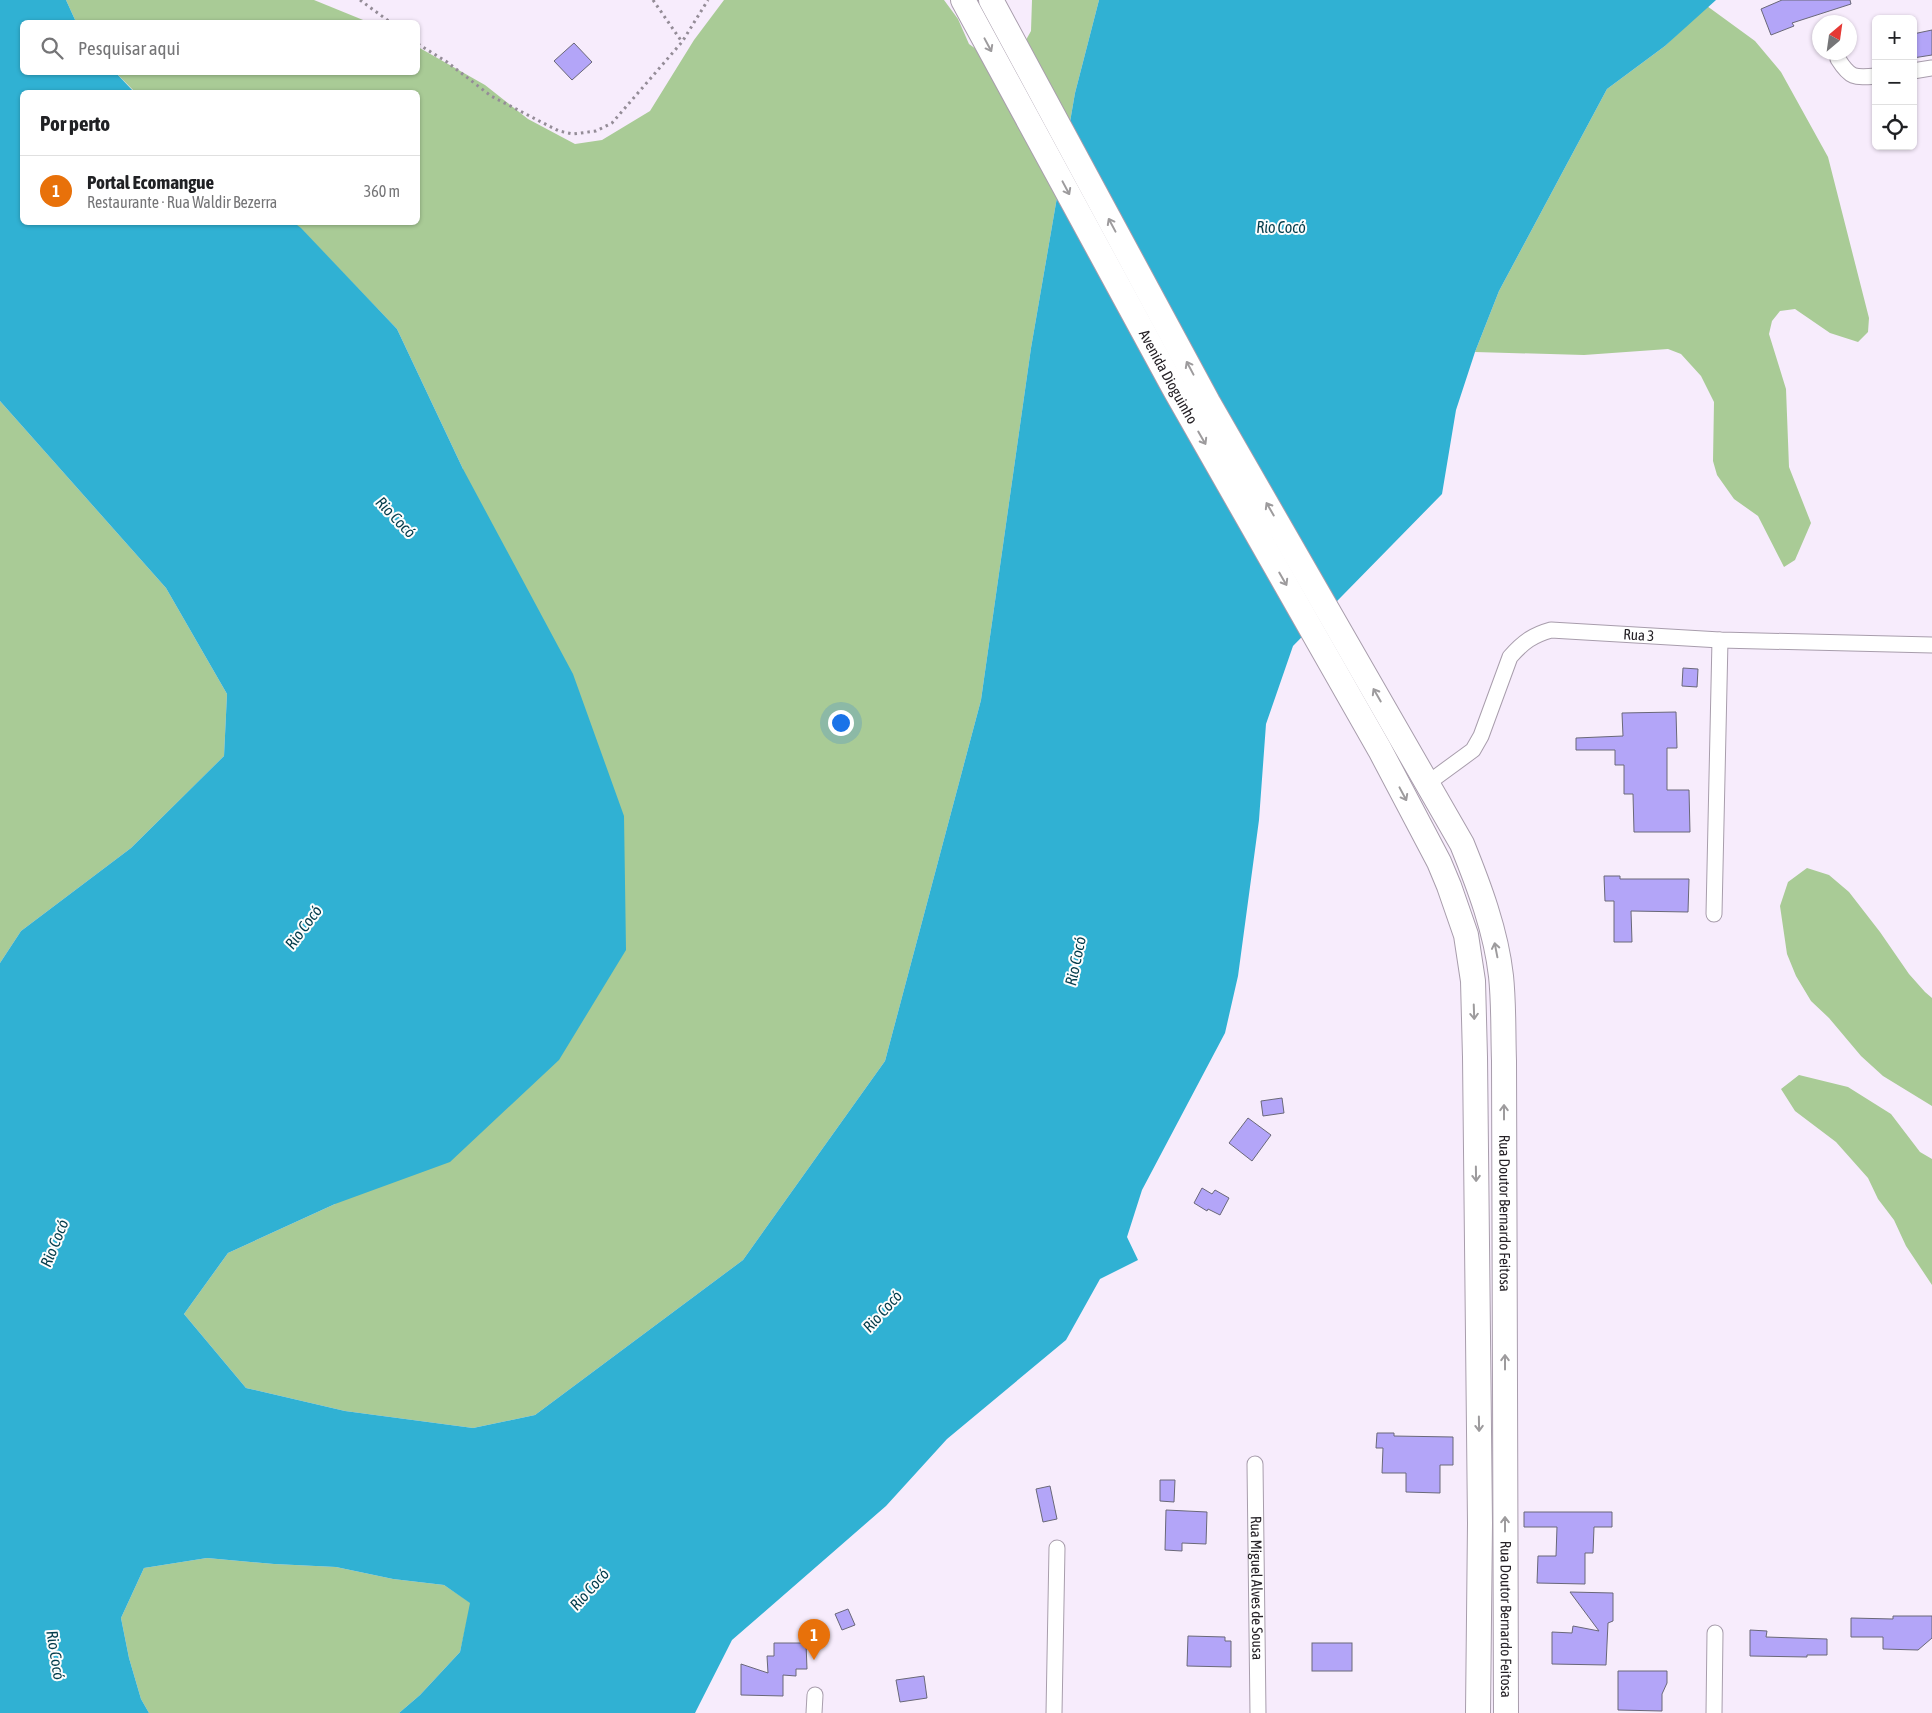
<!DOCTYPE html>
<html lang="pt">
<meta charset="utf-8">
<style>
:root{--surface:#fff;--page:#f2f2f2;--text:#202124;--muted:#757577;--line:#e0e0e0;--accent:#2970a4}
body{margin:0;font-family:"Asap Condensed",sans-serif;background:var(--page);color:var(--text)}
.controls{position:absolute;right:15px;top:15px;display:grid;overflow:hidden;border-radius:8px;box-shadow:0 1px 4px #0004}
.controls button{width:45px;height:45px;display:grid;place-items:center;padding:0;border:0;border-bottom:1px solid var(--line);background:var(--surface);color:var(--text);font:25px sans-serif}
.compass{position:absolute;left:1812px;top:15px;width:45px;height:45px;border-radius:50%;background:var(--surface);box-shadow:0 1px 4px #0004;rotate:29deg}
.you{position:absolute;left:840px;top:722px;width:18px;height:18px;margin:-12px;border:4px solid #fff;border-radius:50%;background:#1a73e8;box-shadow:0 0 0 8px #1a73e833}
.badge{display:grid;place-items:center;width:32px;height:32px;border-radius:50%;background:var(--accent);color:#fff;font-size:16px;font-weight:700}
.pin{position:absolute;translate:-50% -41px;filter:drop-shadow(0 1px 2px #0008)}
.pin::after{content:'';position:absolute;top:26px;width:18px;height:15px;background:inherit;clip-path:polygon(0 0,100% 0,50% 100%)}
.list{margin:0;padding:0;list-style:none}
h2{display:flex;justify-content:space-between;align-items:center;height:65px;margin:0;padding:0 20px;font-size:21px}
h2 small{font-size:16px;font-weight:400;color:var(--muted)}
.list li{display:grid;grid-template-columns:32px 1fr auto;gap:15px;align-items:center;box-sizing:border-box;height:70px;padding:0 20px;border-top:1px solid var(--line)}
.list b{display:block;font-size:19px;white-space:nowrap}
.list p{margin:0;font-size:16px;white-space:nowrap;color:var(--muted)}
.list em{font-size:16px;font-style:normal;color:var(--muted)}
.icon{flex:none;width:28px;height:28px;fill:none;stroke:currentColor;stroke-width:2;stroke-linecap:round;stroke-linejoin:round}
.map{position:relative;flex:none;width:1932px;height:1713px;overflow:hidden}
.search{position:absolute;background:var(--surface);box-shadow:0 1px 4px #0004;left:20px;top:20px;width:400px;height:55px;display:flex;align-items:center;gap:12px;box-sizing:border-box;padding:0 18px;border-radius:8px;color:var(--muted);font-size:19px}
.panel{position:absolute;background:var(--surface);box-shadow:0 1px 4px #0004;left:20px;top:90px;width:400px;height:135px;border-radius:8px}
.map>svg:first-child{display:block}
</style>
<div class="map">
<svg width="1932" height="1713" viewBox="0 0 1932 1713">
<rect width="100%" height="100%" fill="#f7ecfc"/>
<g fill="#a9cb96">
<path d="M66 0H314L368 22H76Z"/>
<path d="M724 0H944L958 19 969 44 991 60 1018 54 1031 31 1032 0H1099L1075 93 1031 348 981 700 885 1061 743 1260 535 1415 473 1428 345 1411 246 1388 184 1314 228 1253 335 1204 463 469 397 329 301 229 293 223 418 222V92H135L116 73 418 72V47L485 85 528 119 575 144 602 140 650 111 694 40Z"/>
<path d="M1707 6 1755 41 1781 72 1828 157 1869 318 1868 332 1858 342 1830 333 1795 309 1780 311 1772 321 1769 334 1786 389 1789 467 1811 523 1795 560 1784 567 1758 516 1734 499 1717 475 1713 461 1714 402 1701 376 1681 354 1668 349 1584 355 1475 352 1499 291 1607 89 1665 46Z"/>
<path d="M0 401 166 588 227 694 224 756 131 848 21 931 0 963Z"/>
<path d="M1807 868 1829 875 1849 892 1880 932 1909 974 1925 992 1932 998V1106L1883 1076 1861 1056 1829 1018 1811 1001 1796 976 1787 954 1780 906 1788 882Z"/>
<path d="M1799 1075 1848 1087 1891 1114 1920 1152 1932 1159V1285L1906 1246 1894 1220 1878 1199 1868 1178 1836 1142 1795 1111 1781 1089Z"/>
<path d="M207 1558 274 1564 336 1567 393 1579 444 1585 471 1603 460 1652 420 1695 399 1713H149L141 1699 129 1658 121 1618 144 1568Z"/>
</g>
<path fill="#30b1d3" d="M0 0H66L76 22H22V72L116 73 134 92H22V222H293L301 228 397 329 463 469 573 674 624 816 626 950 559 1060 450 1162 335 1204 228 1253 184 1314 246 1388 345 1411 473 1428 535 1415 743 1260 885 1061 981 700 1031 348 1075 93 1099 0H1716L1665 46 1607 89 1499 291 1475 352 1456 410 1442 494 1293 646 1266 724 1259 820 1238 976 1225 1033 1142 1190 1127 1237 1138 1260 1100 1279 1066 1340 947 1439 886 1506 732 1640 695 1713H399L420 1695 460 1652 470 1603 444 1585 393 1579 336 1567 274 1564 207 1558 144 1568 121 1618 129 1658 141 1699 149 1713H0V963L21 931 131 848 224 756 227 694 166 588 0 401Z"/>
<g fill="#b3a5f8" stroke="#6a6878">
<path d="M1782 0H1850L1851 4 1792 23 1794 26 1771 35 1761 9Z"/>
<path d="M1932 30V55L1913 58V34Z"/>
<path d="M574 43 592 62 572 80 554 61Z"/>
<path d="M1683 668 1698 669 1697 687 1682 686Z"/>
<path d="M1676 712 1677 748H1667V790H1689L1690 832H1634L1633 794H1624V765H1615V750H1576V738L1623 736 1622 713Z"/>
<path d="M1604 876H1620V879H1689L1688 912 1631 911 1632 942H1614V901H1605Z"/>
<path d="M1282 1098 1284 1113 1263 1116 1261 1101Z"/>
<path d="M1248 1118 1271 1135 1252 1161 1229 1143Z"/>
<path d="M1202 1188 1212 1194 1215 1190 1229 1198 1220 1215 1208 1209 1207 1211 1194 1203Z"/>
<path d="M1377 1433H1394V1436L1453 1437V1465H1440V1493L1406 1492V1473H1382L1383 1448H1376Z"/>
<path d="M1160 1480H1175L1174 1502 1160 1501Z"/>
<path d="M1050 1486 1057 1519 1043 1522 1036 1489Z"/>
<path d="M1166 1510 1207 1512 1206 1544 1182 1543V1551L1165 1550Z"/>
<path d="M1524 1512H1612V1527H1594L1593 1553H1585V1584L1537 1583 1538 1556H1556L1557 1527H1524Z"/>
<path d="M1570 1592 1613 1593V1621L1608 1623 1606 1665 1552 1664V1632L1572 1633 1573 1626 1599 1631Z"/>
<path d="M848 1609 855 1625 842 1630 835 1614Z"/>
<path d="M1893 1616H1932V1638L1918 1650 1883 1649V1637H1851V1618L1893 1619Z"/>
<path d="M1750 1630 1767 1631 1766 1637 1827 1639V1655H1807V1657L1750 1656Z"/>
<path d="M1188 1636 1225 1637V1641H1231V1667L1187 1666Z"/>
<path d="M774 1643H806L807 1669H796V1676L783 1675V1696L741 1695V1664L768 1673 767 1656H774Z"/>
<rect x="1312" y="1643" width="40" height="28"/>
<path d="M1618 1671H1667V1683L1662 1694V1711L1618 1710Z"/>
<path d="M924 1676 927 1698 900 1702 896 1680Z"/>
</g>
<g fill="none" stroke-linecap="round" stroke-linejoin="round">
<g stroke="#a89dac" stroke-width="17">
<g id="street">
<path d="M1838 59C1850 78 1854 78 1876 76"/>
<path d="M1913 71 1932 68"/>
<path id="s1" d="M1428 783 1473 750 1481 736 1510 657C1523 642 1533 635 1551 630L1720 640 1932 645"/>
<path d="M1714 914 1720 640"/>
<path id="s2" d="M1255 1464 1258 1713"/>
<path d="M814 1713 815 1695"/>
<path d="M1054 1713 1057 1548"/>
<path d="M1714 1713 1715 1633"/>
</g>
</g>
<g stroke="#a89dac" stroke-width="26">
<g id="primary">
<path id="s3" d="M963 0 1175 390 1380 750 1439 862 1449 886 1466 935 1473 981 1475 1057 1480 1523 1478 1713"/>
<path id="s4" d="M991 0 1208 402 1462 844C1479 886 1496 931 1501 976 1504 1004 1503 1033 1504 1061L1506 1713"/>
</g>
</g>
<g stroke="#948c97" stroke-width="3" stroke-dasharray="2.5 4" stroke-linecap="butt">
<path d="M360 0 390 22"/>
<path d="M653 0 682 42"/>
<path d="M418 44 447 62 491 96 549 126 559 131 573 134 596 131 612 123 682 42 708 0"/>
</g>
<use href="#street" stroke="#fff" stroke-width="15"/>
<use href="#primary" stroke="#fff" stroke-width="24"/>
</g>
<defs><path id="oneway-shaft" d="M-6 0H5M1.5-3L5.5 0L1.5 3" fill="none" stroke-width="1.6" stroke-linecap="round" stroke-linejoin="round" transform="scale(1.25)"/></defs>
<g stroke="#9d9b9d">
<use href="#oneway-shaft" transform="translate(988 45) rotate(62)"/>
<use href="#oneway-shaft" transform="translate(1066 188) rotate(62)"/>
<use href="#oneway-shaft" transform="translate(1112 225) rotate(-118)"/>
<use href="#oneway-shaft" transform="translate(1190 368) rotate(-118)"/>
<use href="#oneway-shaft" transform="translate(1202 438) rotate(60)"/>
<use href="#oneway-shaft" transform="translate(1270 509) rotate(-120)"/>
<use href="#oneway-shaft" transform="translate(1283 579) rotate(60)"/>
<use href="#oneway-shaft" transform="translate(1377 695) rotate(-120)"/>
<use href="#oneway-shaft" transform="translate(1403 794) rotate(62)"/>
<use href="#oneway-shaft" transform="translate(1496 950) rotate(-101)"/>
<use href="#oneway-shaft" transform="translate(1474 1012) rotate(88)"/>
<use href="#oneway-shaft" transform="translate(1504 1112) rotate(-90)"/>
<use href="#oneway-shaft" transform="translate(1476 1174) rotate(89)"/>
<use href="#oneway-shaft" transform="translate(1505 1362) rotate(-90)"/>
<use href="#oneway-shaft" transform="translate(1479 1424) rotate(89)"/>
<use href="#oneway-shaft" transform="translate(1505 1524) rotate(-90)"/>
</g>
<g text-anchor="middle" stroke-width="4" stroke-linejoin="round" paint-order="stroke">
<g font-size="15" fill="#252126" stroke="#fdfdfd">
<text dy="5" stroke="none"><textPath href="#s3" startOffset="429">Avenida Dioguinho</textPath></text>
<text dy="5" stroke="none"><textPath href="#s1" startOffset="294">Rua 3</textPath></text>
<text dy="5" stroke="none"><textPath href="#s4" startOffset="1342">Rua Doutor Bernardo Feitosa</textPath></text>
<text dy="5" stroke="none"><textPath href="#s2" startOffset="124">Rua Miguel Alves de Sousa</textPath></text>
<text dy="5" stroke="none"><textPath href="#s4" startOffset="1748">Rua Doutor Bernardo Feitosa</textPath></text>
</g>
<g font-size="16" font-style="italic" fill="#033c4b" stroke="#fdfdfd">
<text x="1281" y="233">Rio Cocó</text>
<text transform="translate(396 517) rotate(46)" y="6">Rio Cocó</text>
<text transform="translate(303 927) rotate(-53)" y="6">Rio Cocó</text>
<text transform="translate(1075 961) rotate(-78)" y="6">Rio Cocó</text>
<text transform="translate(54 1243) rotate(-68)" y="6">Rio Cocó</text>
<text transform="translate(882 1311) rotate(-48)" y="6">Rio Cocó</text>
<text transform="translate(589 1589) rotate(-48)" y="6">Rio Cocó</text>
<text transform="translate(56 1655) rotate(81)" y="6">Rio Cocó</text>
</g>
</g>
</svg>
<div class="controls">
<button>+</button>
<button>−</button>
<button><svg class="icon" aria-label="locate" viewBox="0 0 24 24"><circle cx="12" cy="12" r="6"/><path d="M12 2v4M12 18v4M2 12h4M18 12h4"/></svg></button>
</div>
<svg class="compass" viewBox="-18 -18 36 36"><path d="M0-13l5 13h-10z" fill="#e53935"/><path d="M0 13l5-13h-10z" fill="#757577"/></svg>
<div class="you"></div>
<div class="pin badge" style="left:814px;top:1660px;background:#e8710a">1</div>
<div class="search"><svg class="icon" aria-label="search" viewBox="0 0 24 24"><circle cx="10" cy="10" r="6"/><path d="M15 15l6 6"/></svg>Pesquisar aqui</div>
<section class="panel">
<h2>Por perto<small></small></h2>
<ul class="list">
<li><span class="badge" style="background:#e8710a">1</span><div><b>Portal Ecomangue</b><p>Restaurante · Rua Waldir Bezerra</p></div><em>360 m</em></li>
</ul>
</section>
</div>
